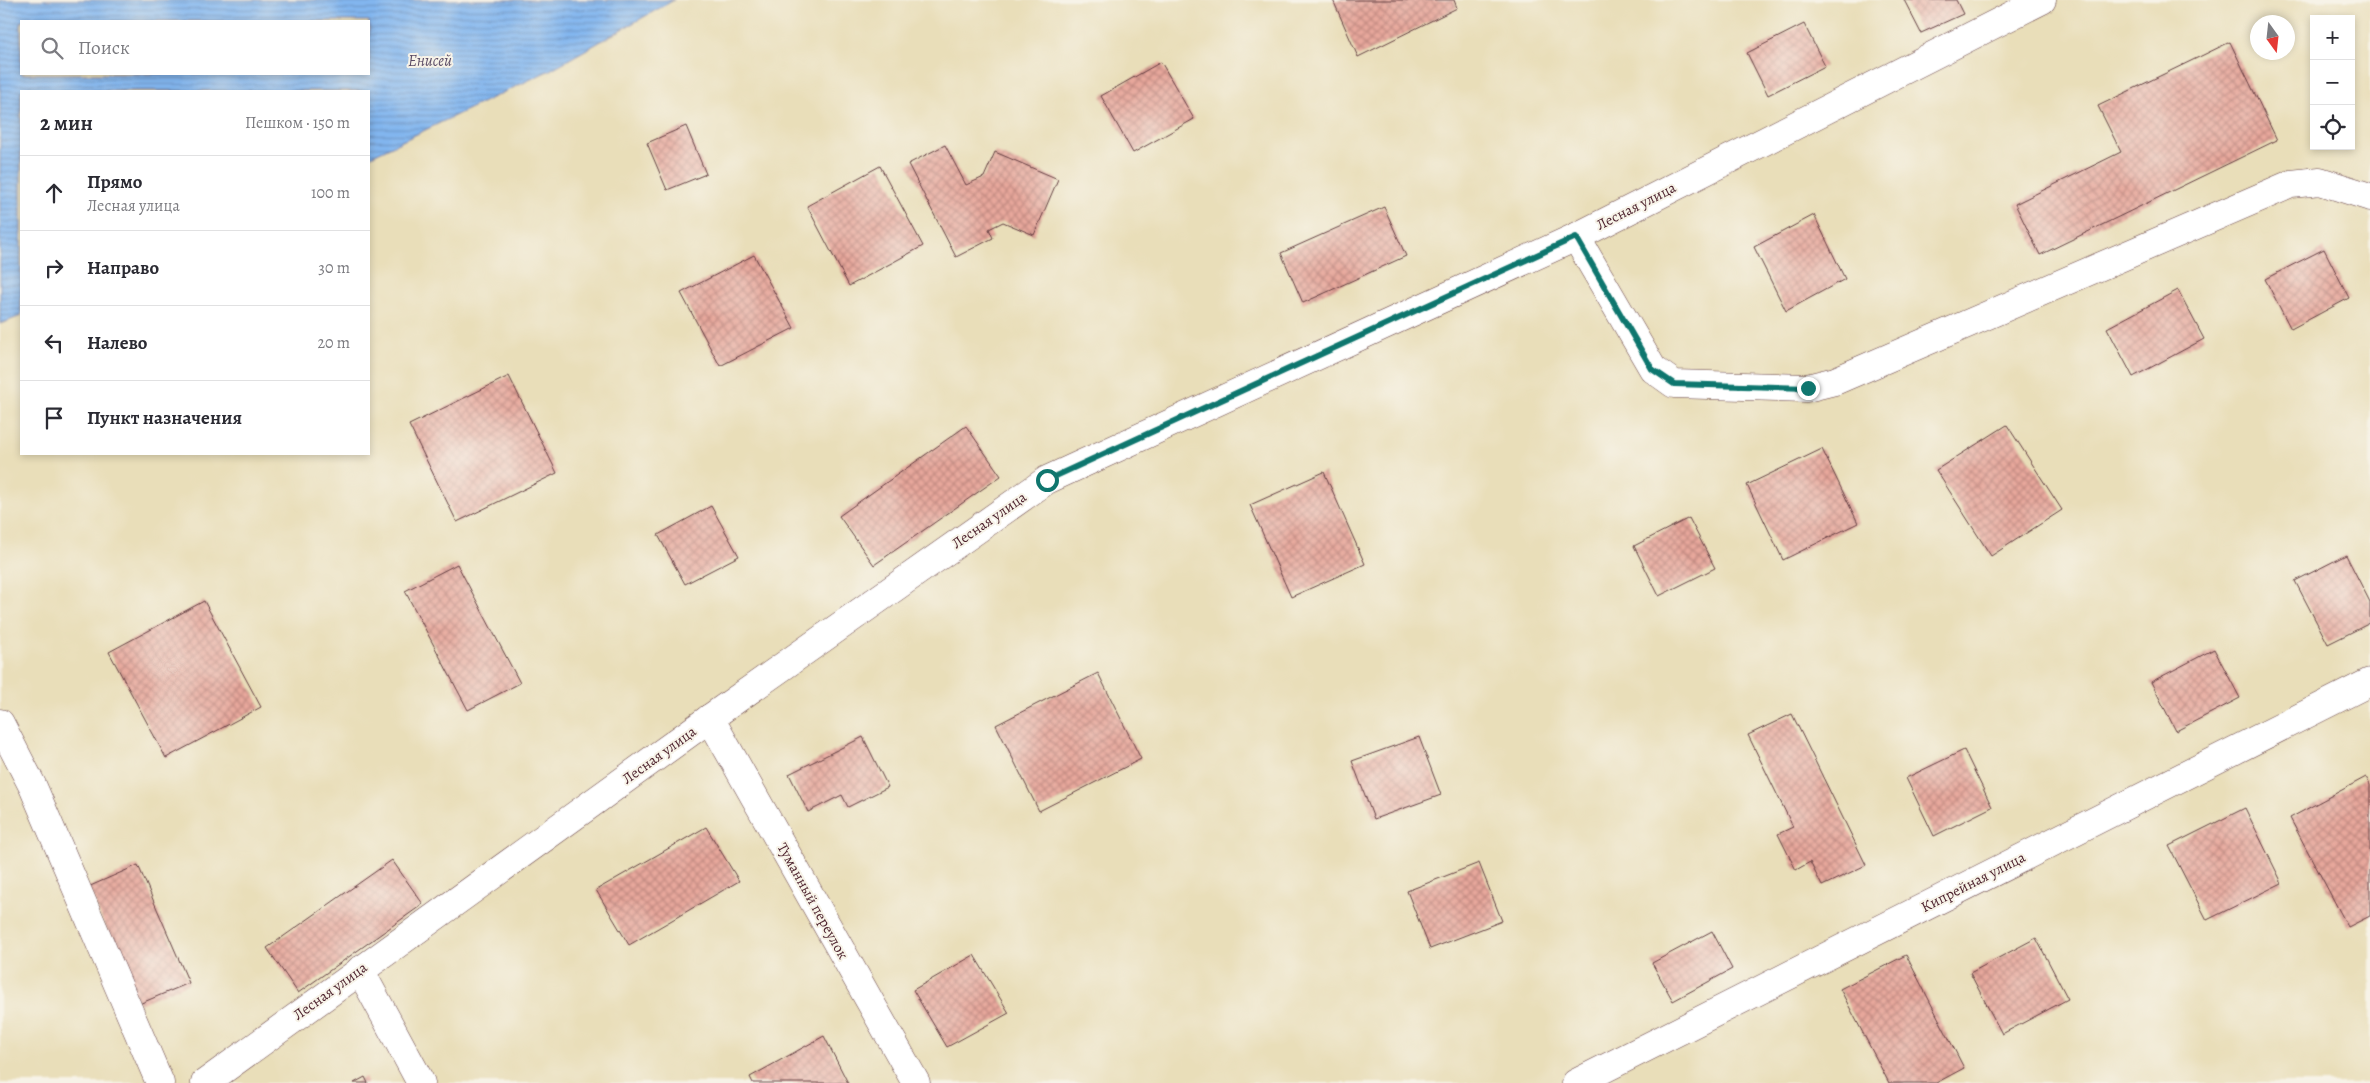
<!DOCTYPE html>
<html lang="ru">
<meta charset="utf-8">
<style>
:root{--surface:#fff;--page:#f7f7f7;--text:#2b2b33;--muted:#7c7c81;--line:#e1e1e2}
body{margin:0;font-family:Alegreya,serif;background:var(--page);color:var(--text)}
.controls{position:absolute;right:15px;top:15px;display:grid;overflow:hidden;border-radius:0px;box-shadow:0 2px 8px #0003}
.controls button{width:45px;height:45px;display:grid;place-items:center;padding:0;border:0;border-bottom:1px solid var(--line);background:var(--surface);color:var(--text);font:25px sans-serif}
.compass{position:absolute;left:2250px;top:15px;width:45px;height:45px;border-radius:50%;background:var(--surface);box-shadow:0 2px 8px #0003;rotate:165deg}
.stop{position:absolute;width:15px;height:15px;margin:-11px;border:4px solid #0f766e;border-radius:50%;background:#fff}
.stop.end{background:#0f766e;border-color:#fff;box-shadow:0 1px 5px #0008}
.list{margin:0;padding:0;list-style:none}
h2{display:flex;justify-content:space-between;align-items:center;height:65px;margin:0;padding:0 20px;font-size:21px}
h2 small{font-size:16px;font-weight:400;color:var(--muted)}
.list li{display:grid;grid-template-columns:32px 1fr auto;gap:15px;align-items:center;box-sizing:border-box;height:75px;padding:0 20px;border-top:1px solid var(--line)}
.list b{display:block;font-size:19px;white-space:nowrap}
.list p{margin:0;font-size:16px;white-space:nowrap;color:var(--muted)}
.list em{font-size:16px;font-style:normal;color:var(--muted)}
.icon{flex:none;width:28px;height:28px;fill:none;stroke:currentColor;stroke-width:2;stroke-linecap:round;stroke-linejoin:round}
.map{position:relative;flex:none;width:2370px;height:1083px;overflow:hidden}
.search{position:absolute;background:var(--surface);box-shadow:0 2px 8px #0003;left:20px;top:20px;width:350px;height:55px;display:flex;align-items:center;gap:12px;box-sizing:border-box;padding:0 18px;border-radius:0px;color:var(--muted);font-size:19px}
.panel{position:absolute;background:var(--surface);box-shadow:0 2px 8px #0003;left:20px;top:90px;width:350px;height:365px;border-radius:0px}
.map>svg:first-child{display:block}
</style>
<div class="map">
<svg width="2370" height="1083" viewBox="0 0 2370 1083">
<defs>
<pattern id="water-rules" width="6" height="5" patternUnits="userSpaceOnUse" patternTransform="scale(1.25)"><rect width="6" height="5" fill="#82b6ef"/><path d="M0 2.5h6" fill="none" stroke="#6c93c2"/></pattern>
<pattern id="building-cross-hatch" width="8" height="8" patternUnits="userSpaceOnUse" patternTransform="scale(1.25)"><rect width="8" height="8" fill="#e7a79b"/><path d="M0 0l8 8M0 8l8-8" fill="none" stroke="#bd877f"/></pattern>
</defs>
<rect width="100%" height="100%" fill="#f7f3e8"/>
<filter id="ink" filterUnits="userSpaceOnUse"><feTurbulence type="fractalNoise" baseFrequency=".02" numOctaves="2"/><feDisplacementMap in="SourceGraphic" scale="10" xChannelSelector="R" yChannelSelector="G"/><feConvolveMatrix kernelMatrix="1 2 1 2 8 2 1 2 1" color-interpolation-filters="sRGB"/></filter>
<filter id="wash" filterUnits="userSpaceOnUse"><feTurbulence type="fractalNoise" baseFrequency=".0096" numOctaves="4" result="noise"/><feDisplacementMap in="SourceGraphic" scale="20" xChannelSelector="R" yChannelSelector="G"/><feGaussianBlur stdDeviation="1.12" result="paint"/><feColorMatrix in="noise" values="0 0 0 0 0 0 0 0 0 0 0 0 0 0 0 0 0 1.4 0 .05"/><feComposite in="paint" operator="in"/></filter>
<g filter="url(#wash)">
<rect width="100%" height="100%" fill="#e9deb9"/>
<path fill="url(#water-rules)" stroke="#666a8d" fill-rule="evenodd" d="M0 0H674L550 70 369 157V91H21V316L0 324ZM21 21H369V74H21Z"/>
<g id="blocks">
<g fill="url(#building-cross-hatch)">
<path d="M1333 0H1454L1457 8 1358 57Z"/>
<path d="M1904 0H1956L1963 14 1921 33Z"/>
<path d="M1804 24 1825 66 1768 95 1747 53Z"/>
<path d="M2230 42 2277 140 2040 255 2015 204 2121 152 2098 106Z"/>
<path d="M1161 62 1194 119 1133 153 1101 96Z"/>
<path d="M686 126 706 174 667 190 647 143Z"/>
<path d="M945 145 966 185 984 177 995 152 1058 179 1034 235 1003 222 989 229 993 238 956 257 908 164Z"/>
<path d="M880 166 923 246 849 286 807 206Z"/>
<path d="M1384 207 1406 256 1303 303 1281 253Z"/>
<path d="M1814 215 1845 279 1786 311 1754 247Z"/>
<path d="M2324 249 2349 298 2291 329 2265 279Z"/>
<path d="M754 255 794 328 720 366 681 293Z"/>
<path d="M2178 290 2204 339 2133 377 2107 328Z"/>
<path d="M509 376 557 473 457 522 409 425Z"/>
<path d="M2007 425 2062 510 1991 556 1936 470Z"/>
<path d="M966 426 1001 476 874 565 839 516Z"/>
<path d="M1822 449 1858 523 1783 560 1747 485Z"/>
<path d="M1324 472 1365 564 1291 597 1250 505Z"/>
<path d="M711 506 739 556 685 584 658 535Z"/>
<path d="M1689 518 1715 568 1659 596 1634 546Z"/>
<path d="M2346 555 2370 602V623L2328 644 2295 581Z"/>
<path d="M457 564 520 683 468 710 405 591Z"/>
<path d="M204 601 261 707 166 758 109 652Z"/>
<path d="M2214 649 2240 698 2176 731 2151 682Z"/>
<path d="M1098 673 1141 759 1039 811 996 725Z"/>
<path d="M1792 714 1866 865 1822 886 1810 862 1796 870 1778 834 1793 827 1748 735Z"/>
<path d="M863 737 888 787 848 807 842 795 808 812 789 774Z"/>
<path d="M1419 737 1441 795 1374 819 1352 761Z"/>
<path d="M1964 750 1992 807 1934 836 1906 778Z"/>
<path d="M2366 777 2370 785V916L2348 927 2290 818Z"/>
<path d="M2245 808 2282 883 2207 920 2169 846Z"/>
<path d="M706 827 739 881 629 945 596 890Z"/>
<path d="M392 860 423 904 298 993 267 948Z"/>
<path d="M1479 863 1502 921 1430 949 1407 891Z"/>
<path d="M138 865 189 983 139 1004 88 887Z"/>
<path d="M1712 931 1732 969 1673 1001 1652 963Z"/>
<path d="M2036 938 2068 999 2002 1034 1970 973Z"/>
<path d="M974 955 1009 1013 947 1047 913 990Z"/>
<path d="M1906 955 1964 1068 1936 1083H1889L1840 989Z"/>
<path d="M824 1036 848 1083H753L750 1077Z"/>
<path d="M365 1077 368 1083H354Z"/>
</g>
</g>
</g>
<g filter="url(#ink)">
<use href="#blocks" fill-opacity="0" stroke="#623c40" stroke-width="1"/>
<g fill="none" stroke-linecap="round" stroke-linejoin="round">
<g stroke="#623c40" stroke-width="29">
<g id="minor">
<path d="M1576 237 1653 369 1674 384 1807 388 1835 381 2291 184 2320 181 2370 197"/>
<path d="M710 718 916 1083"/>
<path d="M0 723 33 787 160 1083"/>
<path d="M360 970 421 1083"/>
<path d="M205 1083 710 718 1047 480 1576 237 2042 0"/>
<path d="M1576 1083 2370 682"/>
</g>
</g>
<use href="#minor" stroke="#fff" stroke-width="28"/>
</g>
</g>
<g fill="none" stroke-linecap="round" stroke-linejoin="round" filter="url(#ink)">
<path stroke="#0f766e" stroke-width="6" d="M1047 480 1576 237 1652 369 1674 384 1808 388"/>
</g>
<g text-anchor="middle" stroke-width="4" stroke-linejoin="round" paint-order="stroke">
<g font-size="15" fill="#4a1f2b" stroke="#f7f3e8">
<text transform="translate(1636 206) rotate(-27)" y="5">Лесная улица</text>
<text transform="translate(989 520) rotate(-35)" y="5">Лесная улица</text>
<text transform="translate(659 755) rotate(-36)" y="5">Лесная улица</text>
<text transform="translate(1973 882) rotate(-27)" y="5">Кипрейная улица</text>
<text transform="translate(813 901) rotate(61)" y="5">Туманный переулок</text>
<text transform="translate(330 991) rotate(-36)" y="5">Лесная улица</text>
</g>
<g font-size="16" font-style="italic" fill="#5b4c66" stroke="#f7f3e8">
<text x="430" y="66">Енисей</text>
</g>
</g>
</svg>
<div class="controls">
<button>+</button>
<button>−</button>
<button><svg class="icon" aria-label="locate" viewBox="0 0 24 24"><circle cx="12" cy="12" r="6"/><path d="M12 2v4M12 18v4M2 12h4M18 12h4"/></svg></button>
</div>
<svg class="compass" viewBox="-18 -18 36 36"><path d="M0-13l5 13h-10z" fill="#e53935"/><path d="M0 13l5-13h-10z" fill="#7c7c81"/></svg>
<div class="stop" style="left:1047px;top:480px"></div>
<div class="stop end" style="left:1808px;top:388px"></div>
<div class="search"><svg class="icon" aria-label="search" viewBox="0 0 24 24"><circle cx="10" cy="10" r="6"/><path d="M15 15l6 6"/></svg>Поиск</div>
<section class="panel">
<h2>2 мин<small>Пешком · 150 m</small></h2>
<ul class="list">
<li><svg class="icon" aria-label="ahead" viewBox="0 0 24 24"><path d="M12 20V5M6 11l6-6 6 6"/></svg><div><b>Прямо</b><p>Лесная улица</p></div><em>100 m</em></li>
<li><svg class="icon" aria-label="right" viewBox="0 0 24 24"><path d="M7 20v-9h11M14 6l5 5-5 5"/></svg><div><b>Направо</b></div><em>30 m</em></li>
<li><svg class="icon" aria-label="left" viewBox="0 0 24 24"><path d="M17 20v-9H6M10 6l-5 5 5 5"/></svg><div><b>Налево</b></div><em>20 m</em></li>
<li><svg class="icon" aria-label="arrive" viewBox="0 0 24 24"><path d="M6 21V4h12l-3 4 3 4H6"/></svg><div><b>Пункт назначения</b></div></li>
</ul>
</section>
</div>
